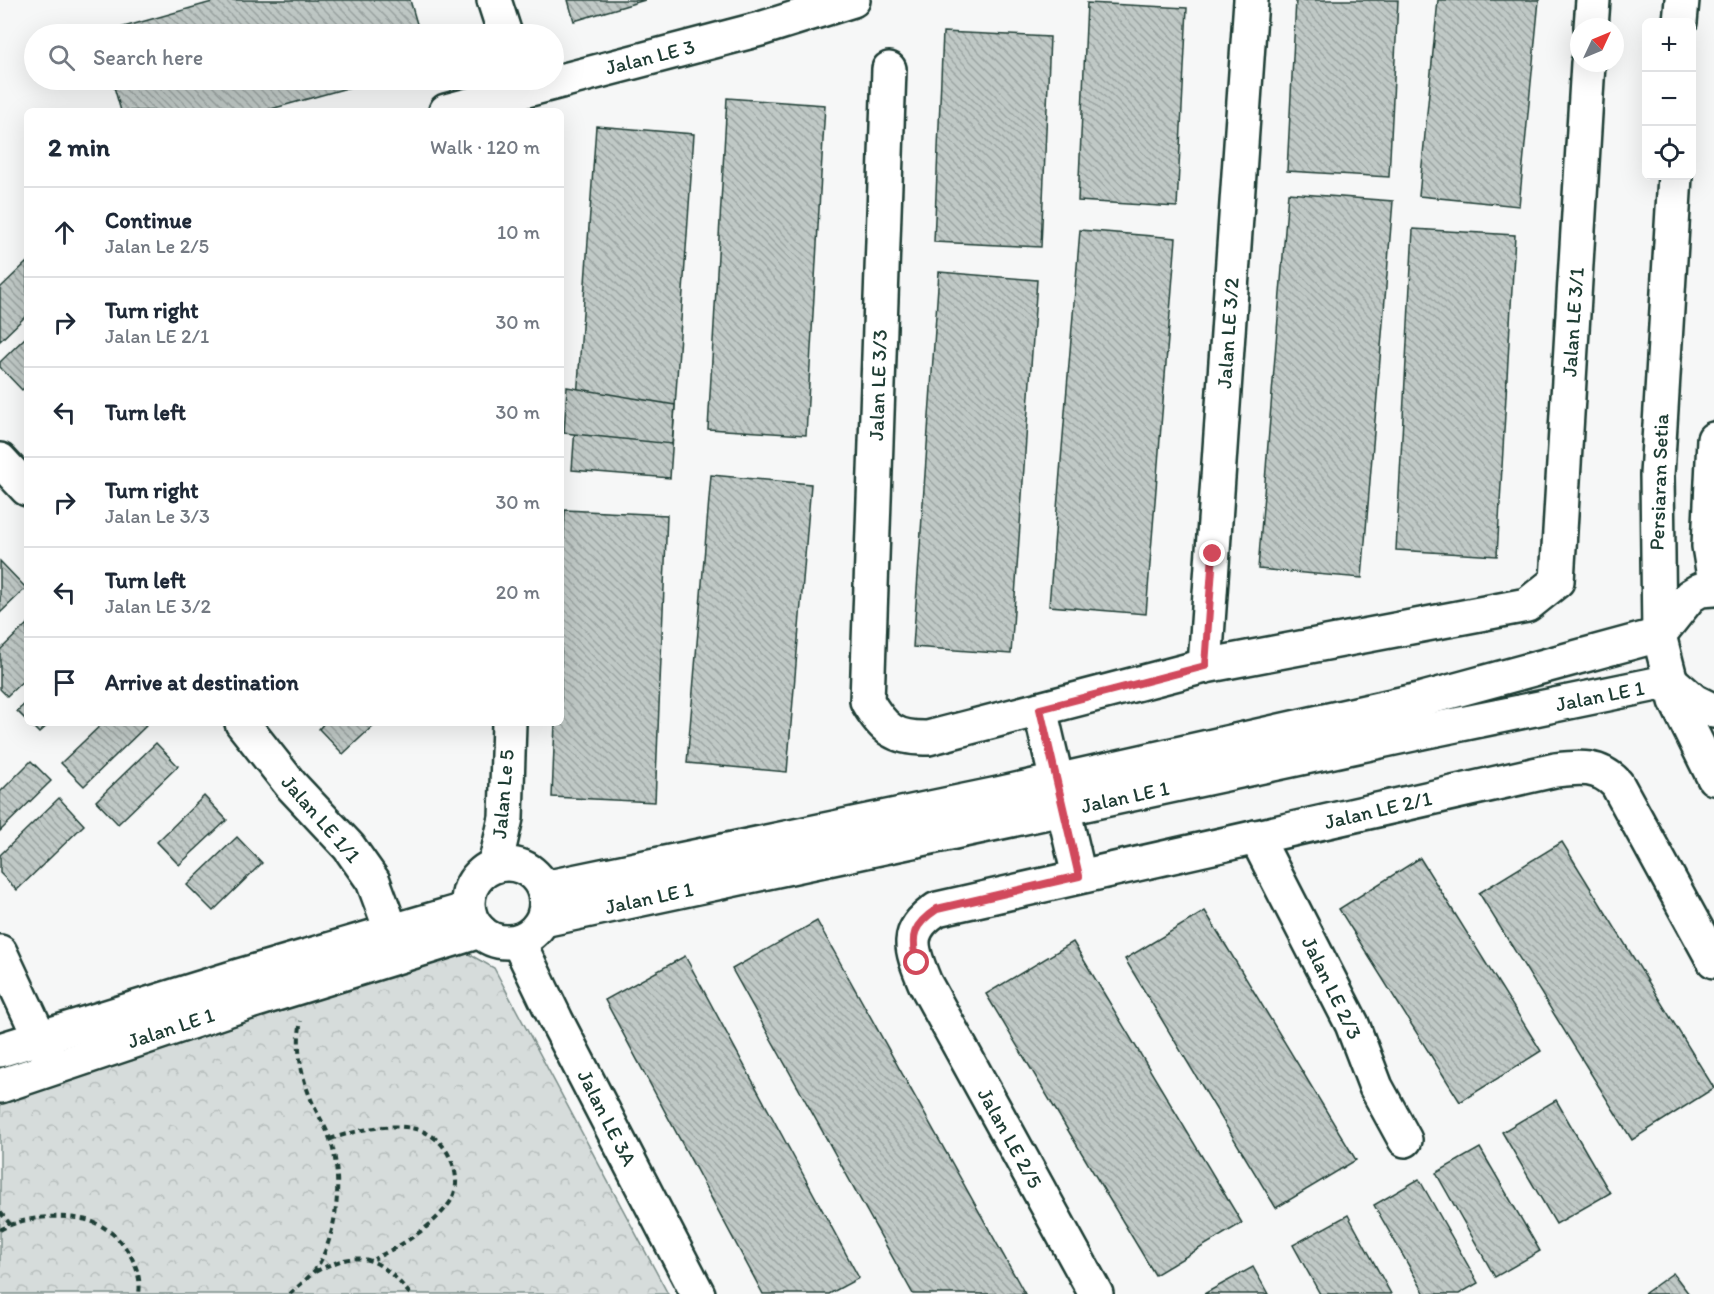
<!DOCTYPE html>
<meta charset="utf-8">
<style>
:root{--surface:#fff;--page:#f2f2f3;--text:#1f2937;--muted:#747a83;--line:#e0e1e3}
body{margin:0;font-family:Itim,sans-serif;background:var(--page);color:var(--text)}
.controls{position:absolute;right:18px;top:18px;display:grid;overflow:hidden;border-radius:9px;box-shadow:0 6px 24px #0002}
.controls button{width:54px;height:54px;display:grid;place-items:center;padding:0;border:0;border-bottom:2px solid var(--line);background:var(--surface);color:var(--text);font:30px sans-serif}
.compass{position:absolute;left:1570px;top:18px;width:54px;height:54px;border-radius:50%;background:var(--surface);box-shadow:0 6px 24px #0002;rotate:46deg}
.stop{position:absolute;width:18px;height:18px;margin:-14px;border:4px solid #d1495b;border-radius:50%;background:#fff}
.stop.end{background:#d1495b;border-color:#fff;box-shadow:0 2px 6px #0008}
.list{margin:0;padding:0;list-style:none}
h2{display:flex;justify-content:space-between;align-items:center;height:78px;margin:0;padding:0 24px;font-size:26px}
h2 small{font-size:20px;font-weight:400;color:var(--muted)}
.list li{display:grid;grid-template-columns:39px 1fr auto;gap:18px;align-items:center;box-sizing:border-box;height:90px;padding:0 24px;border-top:2px solid var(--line)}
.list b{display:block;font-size:22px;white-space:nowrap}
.list p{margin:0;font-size:20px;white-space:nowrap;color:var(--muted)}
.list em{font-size:20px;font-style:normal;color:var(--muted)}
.icon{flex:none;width:33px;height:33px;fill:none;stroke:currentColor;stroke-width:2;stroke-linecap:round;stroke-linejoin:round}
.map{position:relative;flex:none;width:1714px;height:1294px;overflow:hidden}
.search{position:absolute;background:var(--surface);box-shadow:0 6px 24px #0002;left:24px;top:24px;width:540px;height:66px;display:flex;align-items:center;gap:15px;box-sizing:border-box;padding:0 21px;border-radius:33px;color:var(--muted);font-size:22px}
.panel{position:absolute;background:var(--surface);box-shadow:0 6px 24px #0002;left:24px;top:108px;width:540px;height:618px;border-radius:9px}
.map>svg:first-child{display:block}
</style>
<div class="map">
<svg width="1714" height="1294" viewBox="0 0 1714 1294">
<defs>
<pattern id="forest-crowns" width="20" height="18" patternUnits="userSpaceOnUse" patternTransform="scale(1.5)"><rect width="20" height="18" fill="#d6dcdb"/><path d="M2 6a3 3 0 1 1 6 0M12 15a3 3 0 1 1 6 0" fill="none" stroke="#b7bebd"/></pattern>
<pattern id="building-back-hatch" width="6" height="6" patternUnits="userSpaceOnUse" patternTransform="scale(1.5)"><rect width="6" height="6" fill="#c0c9c6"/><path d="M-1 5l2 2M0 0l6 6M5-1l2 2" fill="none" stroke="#9ba4a2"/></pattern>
</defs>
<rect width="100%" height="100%" fill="#f6f7f7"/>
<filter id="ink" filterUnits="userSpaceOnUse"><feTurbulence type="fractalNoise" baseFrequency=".0167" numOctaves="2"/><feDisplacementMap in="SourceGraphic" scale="12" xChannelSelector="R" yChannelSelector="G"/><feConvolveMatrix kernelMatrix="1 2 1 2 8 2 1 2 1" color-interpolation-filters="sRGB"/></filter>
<g filter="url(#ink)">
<path fill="url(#forest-crowns)" stroke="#7a8c88" stroke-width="1.5" d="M465 952 494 968 668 1294H0V1101L308 997Z"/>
<g fill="url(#building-back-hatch)" stroke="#1f3d34" stroke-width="1.5">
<path d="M219 0H410L420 34H99Z"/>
<path d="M568 0H645L574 21Z"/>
<path d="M1296 0H1398L1389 177 1287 171Z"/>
<path d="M1438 0H1539L1519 206 1419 196Z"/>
<path d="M1087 3 1187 8 1177 207 1078 201Z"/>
<path d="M943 32 1050 37 1041 247 934 242Z"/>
<path d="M112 80H376L264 111H121Z"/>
<path d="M727 98 825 105 806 435 708 429Z"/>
<path d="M596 126 694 134 670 478 572 470Z"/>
<path d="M1288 193 1393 201 1362 578 1258 569Z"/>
<path d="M1413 229 1515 235 1497 556 1396 550Z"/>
<path d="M1080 230 1176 238 1146 614 1049 606Z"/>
<path d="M27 262V315L0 341V288Z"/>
<path d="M939 272 1037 280 1011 654 913 647Z"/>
<path d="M27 336V385L22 390 0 367V362Z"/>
<path d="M567 387 675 405 672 444 564 433Z"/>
<path d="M711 475 811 484 787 772 687 763Z"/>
<path d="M565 510 667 515 655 802 552 797 555 723H561V597Z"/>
<path d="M0 561 26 588 0 613Z"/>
<path d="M27 624V677L7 696 0 689V650Z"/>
<path d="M27 702V721L17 711Z"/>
<path d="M29 723H50L39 733Z"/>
<path d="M103 723H143L146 726 84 786 61 763Z"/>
<path d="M324 723H376L343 754 319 729Z"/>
<path d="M156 743 178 766 118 824 96 801Z"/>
<path d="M31 761 51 781 0 831V792Z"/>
<path d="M204 796 227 820 179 865 157 842Z"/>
<path d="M59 798 84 825 17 890 0 873V855Z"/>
<path d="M237 837 262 863 213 911 187 885Z"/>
<path d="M1562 842 1714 1088 1632 1140 1479 893Z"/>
<path d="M1420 858 1541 1051 1460 1102 1339 909Z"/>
<path d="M1205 911 1356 1160 1276 1208 1125 959Z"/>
<path d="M817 921 1025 1294H913L732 969Z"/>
<path d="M1073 942 1242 1223 1155 1275 986 994Z"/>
<path d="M685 956 859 1278 829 1294H763L605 1000Z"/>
<path d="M1556 1100 1610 1193 1556 1224 1502 1132Z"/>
<path d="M1480 1148 1540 1251 1495 1277 1436 1173Z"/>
<path d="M1419 1179 1478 1283 1459 1294H1425L1374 1205Z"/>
<path d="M1348 1215 1391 1294H1320L1293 1245Z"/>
<path d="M1253 1267 1268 1294H1204Z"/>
<path d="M1673 1273 1689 1294H1644Z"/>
</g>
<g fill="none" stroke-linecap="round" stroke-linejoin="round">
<g stroke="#1f3d34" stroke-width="38">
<g id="minor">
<path d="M494 0 505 34"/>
<path d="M1591 27 1593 0"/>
<path d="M889 69 867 701C883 729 895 739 928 738L1205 666 1527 605 1557 581 1588 63"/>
<path d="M446 111 760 29 853 0"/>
<path d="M0 460 27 489"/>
<path d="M1205 666 1251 0"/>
<path d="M1040 709 1079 876"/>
<path d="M242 723 291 785 349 847 373 881 399 951"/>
<path d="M1256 837 1352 1024 1376 1087 1405 1140"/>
<circle cx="507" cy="903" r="39"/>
<path d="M495 865 506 818 509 723"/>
<path d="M544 888 998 794 1423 699 1659 635 1690 596 1700 590 1714 589"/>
<path d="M543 920 1427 731 1671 681 1694 701 1714 711"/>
<path d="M518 941 556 1020 698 1294"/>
<path d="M0 952 50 1059"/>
<path d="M0 1050 239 976 468 909"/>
<path d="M0 1086 250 1002 480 931"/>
<path d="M1096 1294 925 983C911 949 903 931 937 909L1555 770C1580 767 1599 765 1617 784L1714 961"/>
</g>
</g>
<g stroke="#1f3d34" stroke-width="38">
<g id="tertiary">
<path d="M1680 22 1682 0"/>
<path d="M1675 176 1657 475 1659 635 1676 701 1714 778"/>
<path d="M1714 439 1709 546 1714 577"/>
</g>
</g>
<g stroke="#1f3d34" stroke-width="4" stroke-dasharray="6 4.5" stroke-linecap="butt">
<path d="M330 1139C371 1126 432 1111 452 1162 458 1177 458 1192 448 1205 429 1230 401 1245 374 1259"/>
<path d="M0 1212 10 1224"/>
<path d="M0 1230C23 1217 56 1214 82 1219 114 1224 144 1262 139 1294"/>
<path d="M315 1272C360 1248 378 1256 410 1294"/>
<path d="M290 1294C299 1285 313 1275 319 1264 338 1229 343 1177 330 1139 326 1127 319 1117 314 1106 302 1081 295 1048 301 1021"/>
</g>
<use href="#minor" stroke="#fff" stroke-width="33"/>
<use href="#tertiary" stroke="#fff" stroke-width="33"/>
</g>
</g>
<g fill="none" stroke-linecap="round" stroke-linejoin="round" filter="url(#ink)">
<path stroke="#d1495b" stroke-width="8" d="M917 963C910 935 913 925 937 909L1079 876 1040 709 1205 666 1213 554"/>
</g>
<g text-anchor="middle" stroke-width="4.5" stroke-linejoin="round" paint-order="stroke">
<g font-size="21" fill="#1f3d34" stroke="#fff">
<text transform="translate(650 57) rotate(-14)" y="7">Jalan LE 3</text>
<text transform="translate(1573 322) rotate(-86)" y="7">Jalan LE 3/1</text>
<text transform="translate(1228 333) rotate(-86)" y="7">Jalan LE 3/2</text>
<text transform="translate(878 385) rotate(-88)" y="7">Jalan LE 3/3</text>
<text transform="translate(1659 482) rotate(-88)" y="7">Persiaran Setia</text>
<text transform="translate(1600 696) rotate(-11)" y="7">Jalan LE 1</text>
<text transform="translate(503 794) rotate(-85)" y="7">Jalan Le 5</text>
<text transform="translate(1125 797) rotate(-12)" y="7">Jalan LE 1</text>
<text transform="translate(1378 810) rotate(-13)" y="7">Jalan LE 2/1</text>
<text transform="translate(321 819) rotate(49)" y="7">Jalan LE 1/1</text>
<text transform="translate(649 898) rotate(-12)" y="7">Jalan LE 1</text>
<text transform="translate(1332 988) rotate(64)" y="7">Jalan LE 2/3</text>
<text transform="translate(171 1028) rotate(-18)" y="7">Jalan LE 1</text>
<text transform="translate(607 1118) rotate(63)" y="7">Jalan LE 3A</text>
<text transform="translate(1010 1138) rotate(61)" y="7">Jalan LE 2/5</text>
</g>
</g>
</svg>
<div class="controls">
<button>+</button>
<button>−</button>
<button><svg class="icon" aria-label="locate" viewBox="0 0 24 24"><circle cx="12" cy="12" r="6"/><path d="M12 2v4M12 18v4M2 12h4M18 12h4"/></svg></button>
</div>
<svg class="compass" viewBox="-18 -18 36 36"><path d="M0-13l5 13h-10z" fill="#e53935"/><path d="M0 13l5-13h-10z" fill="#747a83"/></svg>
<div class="stop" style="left:917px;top:963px"></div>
<div class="stop end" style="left:1213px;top:554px"></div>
<div class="search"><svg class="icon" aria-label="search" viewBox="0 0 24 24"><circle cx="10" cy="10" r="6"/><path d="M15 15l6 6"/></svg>Search here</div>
<section class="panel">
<h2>2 min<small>Walk · 120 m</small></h2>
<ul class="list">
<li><svg class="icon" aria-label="ahead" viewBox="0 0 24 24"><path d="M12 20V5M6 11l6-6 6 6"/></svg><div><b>Continue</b><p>Jalan Le 2/5</p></div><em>10 m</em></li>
<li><svg class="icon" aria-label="right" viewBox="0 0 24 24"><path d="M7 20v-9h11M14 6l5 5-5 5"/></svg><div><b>Turn right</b><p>Jalan LE 2/1</p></div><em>30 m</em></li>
<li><svg class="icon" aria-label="left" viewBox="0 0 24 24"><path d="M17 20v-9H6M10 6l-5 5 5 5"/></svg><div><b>Turn left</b></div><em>30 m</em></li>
<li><svg class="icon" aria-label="right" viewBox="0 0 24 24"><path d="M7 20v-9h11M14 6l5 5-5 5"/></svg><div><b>Turn right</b><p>Jalan Le 3/3</p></div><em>30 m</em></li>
<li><svg class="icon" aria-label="left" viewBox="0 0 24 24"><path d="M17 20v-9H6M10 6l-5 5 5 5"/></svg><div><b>Turn left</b><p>Jalan LE 3/2</p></div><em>20 m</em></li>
<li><svg class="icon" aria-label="arrive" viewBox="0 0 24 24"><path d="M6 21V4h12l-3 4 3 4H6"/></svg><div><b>Arrive at destination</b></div></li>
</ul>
</section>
</div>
